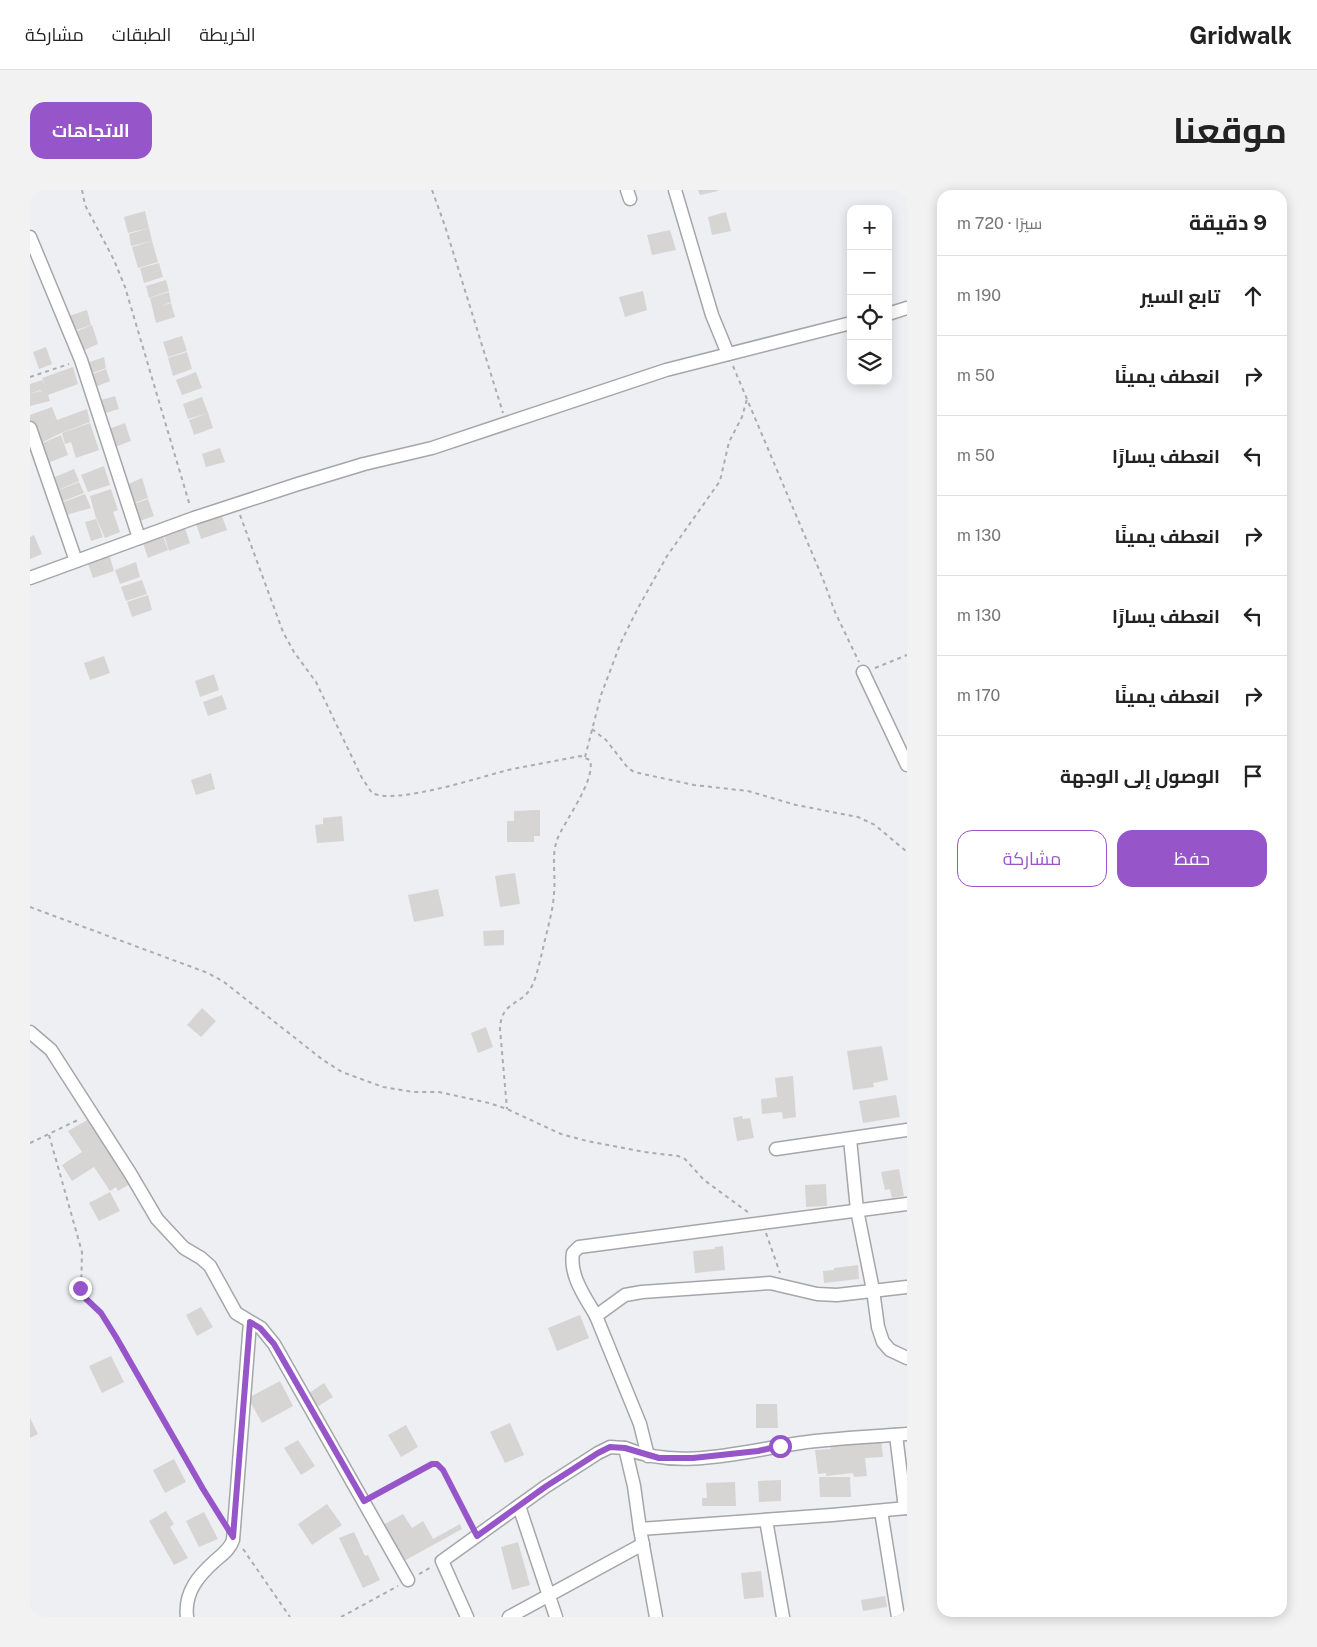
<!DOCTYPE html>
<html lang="ar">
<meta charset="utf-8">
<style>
:root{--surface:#fff;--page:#f2f2f2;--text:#222;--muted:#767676;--line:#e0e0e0;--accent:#9755ca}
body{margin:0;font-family:"Public Sans",Cairo,sans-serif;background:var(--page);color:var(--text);direction:rtl}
.controls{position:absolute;right:15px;top:15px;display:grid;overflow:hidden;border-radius:10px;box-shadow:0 2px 12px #0003}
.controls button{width:45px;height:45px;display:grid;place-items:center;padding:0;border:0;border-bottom:1px solid var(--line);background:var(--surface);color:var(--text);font:25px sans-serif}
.stop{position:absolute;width:15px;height:15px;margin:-11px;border:4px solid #9755ca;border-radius:50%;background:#fff}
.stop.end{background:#9755ca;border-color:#fff;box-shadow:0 1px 5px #0008}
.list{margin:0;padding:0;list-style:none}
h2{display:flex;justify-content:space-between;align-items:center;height:65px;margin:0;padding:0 20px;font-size:21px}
h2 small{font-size:16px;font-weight:400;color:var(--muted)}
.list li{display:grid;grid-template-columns:32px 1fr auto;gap:15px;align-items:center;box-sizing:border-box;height:80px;padding:0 20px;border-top:1px solid var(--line)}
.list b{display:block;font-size:19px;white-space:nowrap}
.list em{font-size:16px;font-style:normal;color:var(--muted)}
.actions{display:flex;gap:10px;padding:15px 20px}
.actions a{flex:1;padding:11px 0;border:1px solid var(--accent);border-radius:15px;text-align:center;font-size:18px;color:var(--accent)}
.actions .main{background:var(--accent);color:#fff}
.icon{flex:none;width:28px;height:28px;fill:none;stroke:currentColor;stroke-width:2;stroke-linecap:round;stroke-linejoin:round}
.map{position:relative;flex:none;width:877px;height:1427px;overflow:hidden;direction:ltr;border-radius:15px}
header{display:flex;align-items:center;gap:30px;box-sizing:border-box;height:70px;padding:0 25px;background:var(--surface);border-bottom:1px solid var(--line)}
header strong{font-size:24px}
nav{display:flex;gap:28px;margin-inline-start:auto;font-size:18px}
.intro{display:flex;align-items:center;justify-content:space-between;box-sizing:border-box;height:120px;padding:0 30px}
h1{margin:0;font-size:35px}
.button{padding:12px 22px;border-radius:15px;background:var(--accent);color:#fff;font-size:18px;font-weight:700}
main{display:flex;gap:30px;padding:0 30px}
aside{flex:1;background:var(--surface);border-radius:15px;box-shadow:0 2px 12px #0003}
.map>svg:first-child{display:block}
</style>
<header>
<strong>Gridwalk</strong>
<nav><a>الخريطة</a><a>الطبقات</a><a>مشاركة</a></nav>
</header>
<div class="intro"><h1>موقعنا</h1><a class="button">الاتجاهات</a></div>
<main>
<aside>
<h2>9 دقيقة<small>سيرًا · 720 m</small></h2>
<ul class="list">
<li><svg class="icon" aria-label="ahead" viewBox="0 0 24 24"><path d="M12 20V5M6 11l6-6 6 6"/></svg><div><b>تابع السير</b></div><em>190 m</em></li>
<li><svg class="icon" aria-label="right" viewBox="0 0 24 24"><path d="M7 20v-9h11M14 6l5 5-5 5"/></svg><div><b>انعطف يمينًا</b></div><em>50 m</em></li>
<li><svg class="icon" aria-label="left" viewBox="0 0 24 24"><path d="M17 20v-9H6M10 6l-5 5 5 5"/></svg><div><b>انعطف يسارًا</b></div><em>50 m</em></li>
<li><svg class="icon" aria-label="right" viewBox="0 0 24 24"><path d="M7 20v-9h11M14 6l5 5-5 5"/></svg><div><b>انعطف يمينًا</b></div><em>130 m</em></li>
<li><svg class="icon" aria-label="left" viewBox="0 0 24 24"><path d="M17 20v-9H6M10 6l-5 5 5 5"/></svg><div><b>انعطف يسارًا</b></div><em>130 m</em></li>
<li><svg class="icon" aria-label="right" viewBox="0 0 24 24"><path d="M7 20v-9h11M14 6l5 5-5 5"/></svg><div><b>انعطف يمينًا</b></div><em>170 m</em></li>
<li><svg class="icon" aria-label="arrive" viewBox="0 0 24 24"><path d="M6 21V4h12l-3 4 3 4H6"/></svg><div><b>الوصول إلى الوجهة</b></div></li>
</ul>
<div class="actions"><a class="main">حفظ</a><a>مشاركة</a></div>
</aside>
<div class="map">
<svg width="877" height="1427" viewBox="0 0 877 1427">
<rect width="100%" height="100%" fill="#eeeff2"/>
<g fill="#d7d4d4">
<path d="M668 0H688V1L670 5Z"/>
<path d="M115 21 119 38 98 43 94 27Z"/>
<path d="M696 22 701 41 682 45 678 27Z"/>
<path d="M119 38 122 51 101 56 99 44Z"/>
<path d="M640 40 646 60 622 65 617 45Z"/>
<path d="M122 51 128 72 108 78 102 57Z"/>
<path d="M129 73 133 87 114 93 110 78Z"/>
<path d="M136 90 139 101 119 108 116 96Z"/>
<path d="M613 101 617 120 595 127 589 107Z"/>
<path d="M139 102 141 112 131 116 141 113 145 127 126 133 120 108Z"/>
<path d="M57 120 61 135 44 141 39 126Z"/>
<path d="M62 135 68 154 52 161 45 142Z"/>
<path d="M152 146 157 161 138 167 133 152Z"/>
<path d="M16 157 22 174 9 179 3 162Z"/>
<path d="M157 162 162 179 143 186 138 168Z"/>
<path d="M74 167 76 178 60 184 57 173Z"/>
<path d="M43 177 48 194 18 205 20 211 0 216V204L10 201 13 203 10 200 0 204V194L12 190 15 195 12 188Z"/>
<path d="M76 179 80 191 63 198 60 185Z"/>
<path d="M166 182 172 198 152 205 146 190Z"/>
<path d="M85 206 89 219 72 224 68 211Z"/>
<path d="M172 207 178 223 158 229 153 214Z"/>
<path d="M22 217 27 230 57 219 60 232 31 243 9 254 0 235V225Z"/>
<path d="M178 223 183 238 164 245 159 230Z"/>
<path d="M60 233 69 260 46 268 41 252 35 254 32 243Z"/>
<path d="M95 233 101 251 85 257 79 239Z"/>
<path d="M31 245 38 265 15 274 8 255Z"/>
<path d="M190 258 195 272 176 277 172 264Z"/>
<path d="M74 276 80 295 58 302 51 285Z"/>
<path d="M44 279 49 291 26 301 20 289Z"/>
<path d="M112 288 118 308 101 314 94 296Z"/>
<path d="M49 292 54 303 31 312 27 301Z"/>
<path d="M81 299 88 320 83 322 90 342 75 348 66 328 60 306Z"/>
<path d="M55 304 61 318 36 325 31 313Z"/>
<path d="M118 309 124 326 107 332 101 315Z"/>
<path d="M190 321 197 340 171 349 165 330Z"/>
<path d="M66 329 73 347 61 351 55 332Z"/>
<path d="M155 338 160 353 139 361 134 345Z"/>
<path d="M132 343 138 360 118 368 112 350Z"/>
<path d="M4 345 12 364 0 369V347Z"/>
<path d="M78 361 84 381 63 388 56 368Z"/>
<path d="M106 372 110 387 90 394 85 380Z"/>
<path d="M112 390 117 404 96 411 91 397Z"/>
<path d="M118 405 122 420 102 427 97 412Z"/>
<path d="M74 466 80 483 60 490 54 473Z"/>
<path d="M184 484 189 500 170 507 165 491Z"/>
<path d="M192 505 197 519 178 526 173 512Z"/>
<path d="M181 583 185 599 166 605 161 590Z"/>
<path d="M510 620V646H504V652H477V631H484V621Z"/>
<path d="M312 626 314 651 287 653 285 635 293 634V628Z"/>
<path d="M485 683 490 714 470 717 465 686Z"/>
<path d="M408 699 414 726 384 732 378 705Z"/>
<path d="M474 740V755L454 756 453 741Z"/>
<path d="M172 818 186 831 171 847 157 835Z"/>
<path d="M456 837 463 857 448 863 441 843Z"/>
<path d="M852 856 858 890 843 893 844 897 823 900 817 861Z"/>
<path d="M763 886 766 927 753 929 752 922 732 924 731 909 747 907 745 888Z"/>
<path d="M866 905 870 927 833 933 829 911Z"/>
<path d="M712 926 713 929 720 928 724 948 707 951 703 928Z"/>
<path d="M59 929 100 994 88 1001 86 997 80 1001 64 977 42 991 32 975 52 962 38 941Z"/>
<path d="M869 979 874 1006 862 1008 860 999 855 1000 851 982Z"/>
<path d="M796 994 797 1016 776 1017 775 995Z"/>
<path d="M80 1002 90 1021 69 1031 59 1013Z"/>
<path d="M693 1056 695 1080 665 1083 663 1061 685 1059V1057Z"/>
<path d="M828 1075 829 1089 794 1093 793 1081 804 1080V1078Z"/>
<path d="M171 1117 183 1137 167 1146 156 1125Z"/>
<path d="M550 1125 559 1148 527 1161 518 1138Z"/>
<path d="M81 1166 94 1192 72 1203 59 1176Z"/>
<path d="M250 1191 263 1216 232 1233 218 1208Z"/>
<path d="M294 1193 303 1207 285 1218 276 1205Z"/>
<path d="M726 1214H747L748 1238H726Z"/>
<path d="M0 1228 8 1244 0 1248Z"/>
<path d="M480 1233 494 1265 475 1273 460 1242Z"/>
<path d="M376 1235 388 1257 371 1267 358 1245Z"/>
<path d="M851 1248 853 1267 835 1268 837 1286 824 1287 823 1283 796 1286V1283L788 1284 785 1260 801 1259 800 1252Z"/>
<path d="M268 1250 285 1276 271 1285 254 1258Z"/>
<path d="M144 1269 156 1292 135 1303 123 1280Z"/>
<path d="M789 1287H820L821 1307H790Z"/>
<path d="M751 1290V1311L729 1312 728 1291Z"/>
<path d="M705 1292 706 1316H672V1308H677L676 1293Z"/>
<path d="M297 1314 312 1335 282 1355 268 1334Z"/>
<path d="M136 1321 144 1334 140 1337 158 1368 144 1375 119 1331Z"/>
<path d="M174 1322 188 1349 169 1357 156 1331Z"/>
<path d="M373 1324 382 1338 393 1331 403 1349 430 1334 432 1339 374 1371 353 1335Z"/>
<path d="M324 1342 335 1366 338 1365 350 1390 333 1398 309 1348Z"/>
<path d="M488 1352 500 1395 482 1400 471 1357Z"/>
<path d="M731 1381 734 1407 714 1409 711 1383Z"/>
<path d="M855 1406 857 1417 833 1421 831 1410Z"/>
</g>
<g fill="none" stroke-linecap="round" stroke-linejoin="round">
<g stroke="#a5a6a9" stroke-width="15">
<g id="minor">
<path d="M597 0 600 9"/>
<path d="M645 0 682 125 698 164"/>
<path d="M0 47 51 170 109 348"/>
<path d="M858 124 877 118"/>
<path d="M0 238 46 371"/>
<path d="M0 388 164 328 268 294 334 274 402 258 636 180 821 133"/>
<path d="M833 482 877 575"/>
<path d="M0 842 21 860 100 983 127 1029 154 1058 171 1068 180 1076 206 1123 231 1138 244 1154 378 1390"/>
<path d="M820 949 827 1020 843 1100 848 1137 853 1152 860 1160 877 1168"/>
<path d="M746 959 877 940"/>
<path d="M566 1126C556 1108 539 1086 543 1063L549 1057 877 1014"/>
<path d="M866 1245 875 1318"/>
<path d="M595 1258C649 1281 714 1261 770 1253 805 1248 841 1247 877 1244"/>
<path d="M618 1266 610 1234 566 1126 595 1105 612 1102 740 1093 787 1104 807 1105 877 1097"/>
<path d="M489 1316 526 1427"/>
<path d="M851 1321 868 1427"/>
<path d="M736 1330 753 1427"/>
<path d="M157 1427C154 1402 169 1385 186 1370 193 1364 200 1359 203 1350L220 1132"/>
<path d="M437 1427 412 1371 515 1297 568 1263 580 1257 595 1258 604 1296 610 1339"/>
<path d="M479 1427 613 1354"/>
<path d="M626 1427 610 1339 802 1325 877 1318"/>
</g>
</g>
<g stroke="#abacae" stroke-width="2" stroke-dasharray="4 4" stroke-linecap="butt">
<path d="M52 0 55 15 84 70 95 97 160 316"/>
<path d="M402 0 415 36 473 223"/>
<path d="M703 176 793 389 805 422 829 472"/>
<path d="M0 187 39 174"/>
<path d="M210 325 253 442 264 462 286 492 332 588 342 603C366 615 450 587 478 580 502 575 526 571 550 566L560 570C566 591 534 631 527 650 521 667 526 685 524 703 523 723 516 743 512 763 509 773 507 786 502 796 492 816 471 810 470 839L477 919"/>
<path d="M845 478 877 465"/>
<path d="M562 539 576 550 598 578 604 582 664 595 718 601 766 615 828 627 845 635 877 662"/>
<path d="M555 567 571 505 591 452 608 418 637 366 690 291 699 252 712 227 717 209"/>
<path d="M0 717 178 783 194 792 293 870 312 882 353 897 383 902H409L459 913 477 919 531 944 557 951 614 962 648 966 655 969 674 990 719 1023"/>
<path d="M19 945 52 1062 51 1103 71 1123 193 1331"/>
<path d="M0 953 50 929"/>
<path d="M736 1043 750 1083"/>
<path d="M345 1305 402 1274H407L413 1280 441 1335"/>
<path d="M213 1359 260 1427"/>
<path d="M389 1384 403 1376"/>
<path d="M311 1427 368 1396"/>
</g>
<use href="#minor" stroke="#fff" stroke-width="12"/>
</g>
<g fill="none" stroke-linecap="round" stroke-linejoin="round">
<path stroke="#9755ca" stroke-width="6" d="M50 1098 52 1105 71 1123 86 1147 173 1299 203 1347 220 1132 230 1138 244 1154 334 1311 402 1274H407L413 1280 447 1346 515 1297 568 1263 580 1257 595 1258 629 1268H663L728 1261 750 1256"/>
</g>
</svg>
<div class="controls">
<button>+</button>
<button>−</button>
<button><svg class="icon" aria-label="locate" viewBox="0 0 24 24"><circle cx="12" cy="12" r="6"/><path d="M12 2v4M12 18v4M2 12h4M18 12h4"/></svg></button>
<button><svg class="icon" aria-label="layers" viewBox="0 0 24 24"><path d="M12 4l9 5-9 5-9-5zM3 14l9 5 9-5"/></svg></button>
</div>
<div class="stop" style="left:750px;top:1256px"></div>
<div class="stop end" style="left:50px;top:1098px"></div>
</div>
</main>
